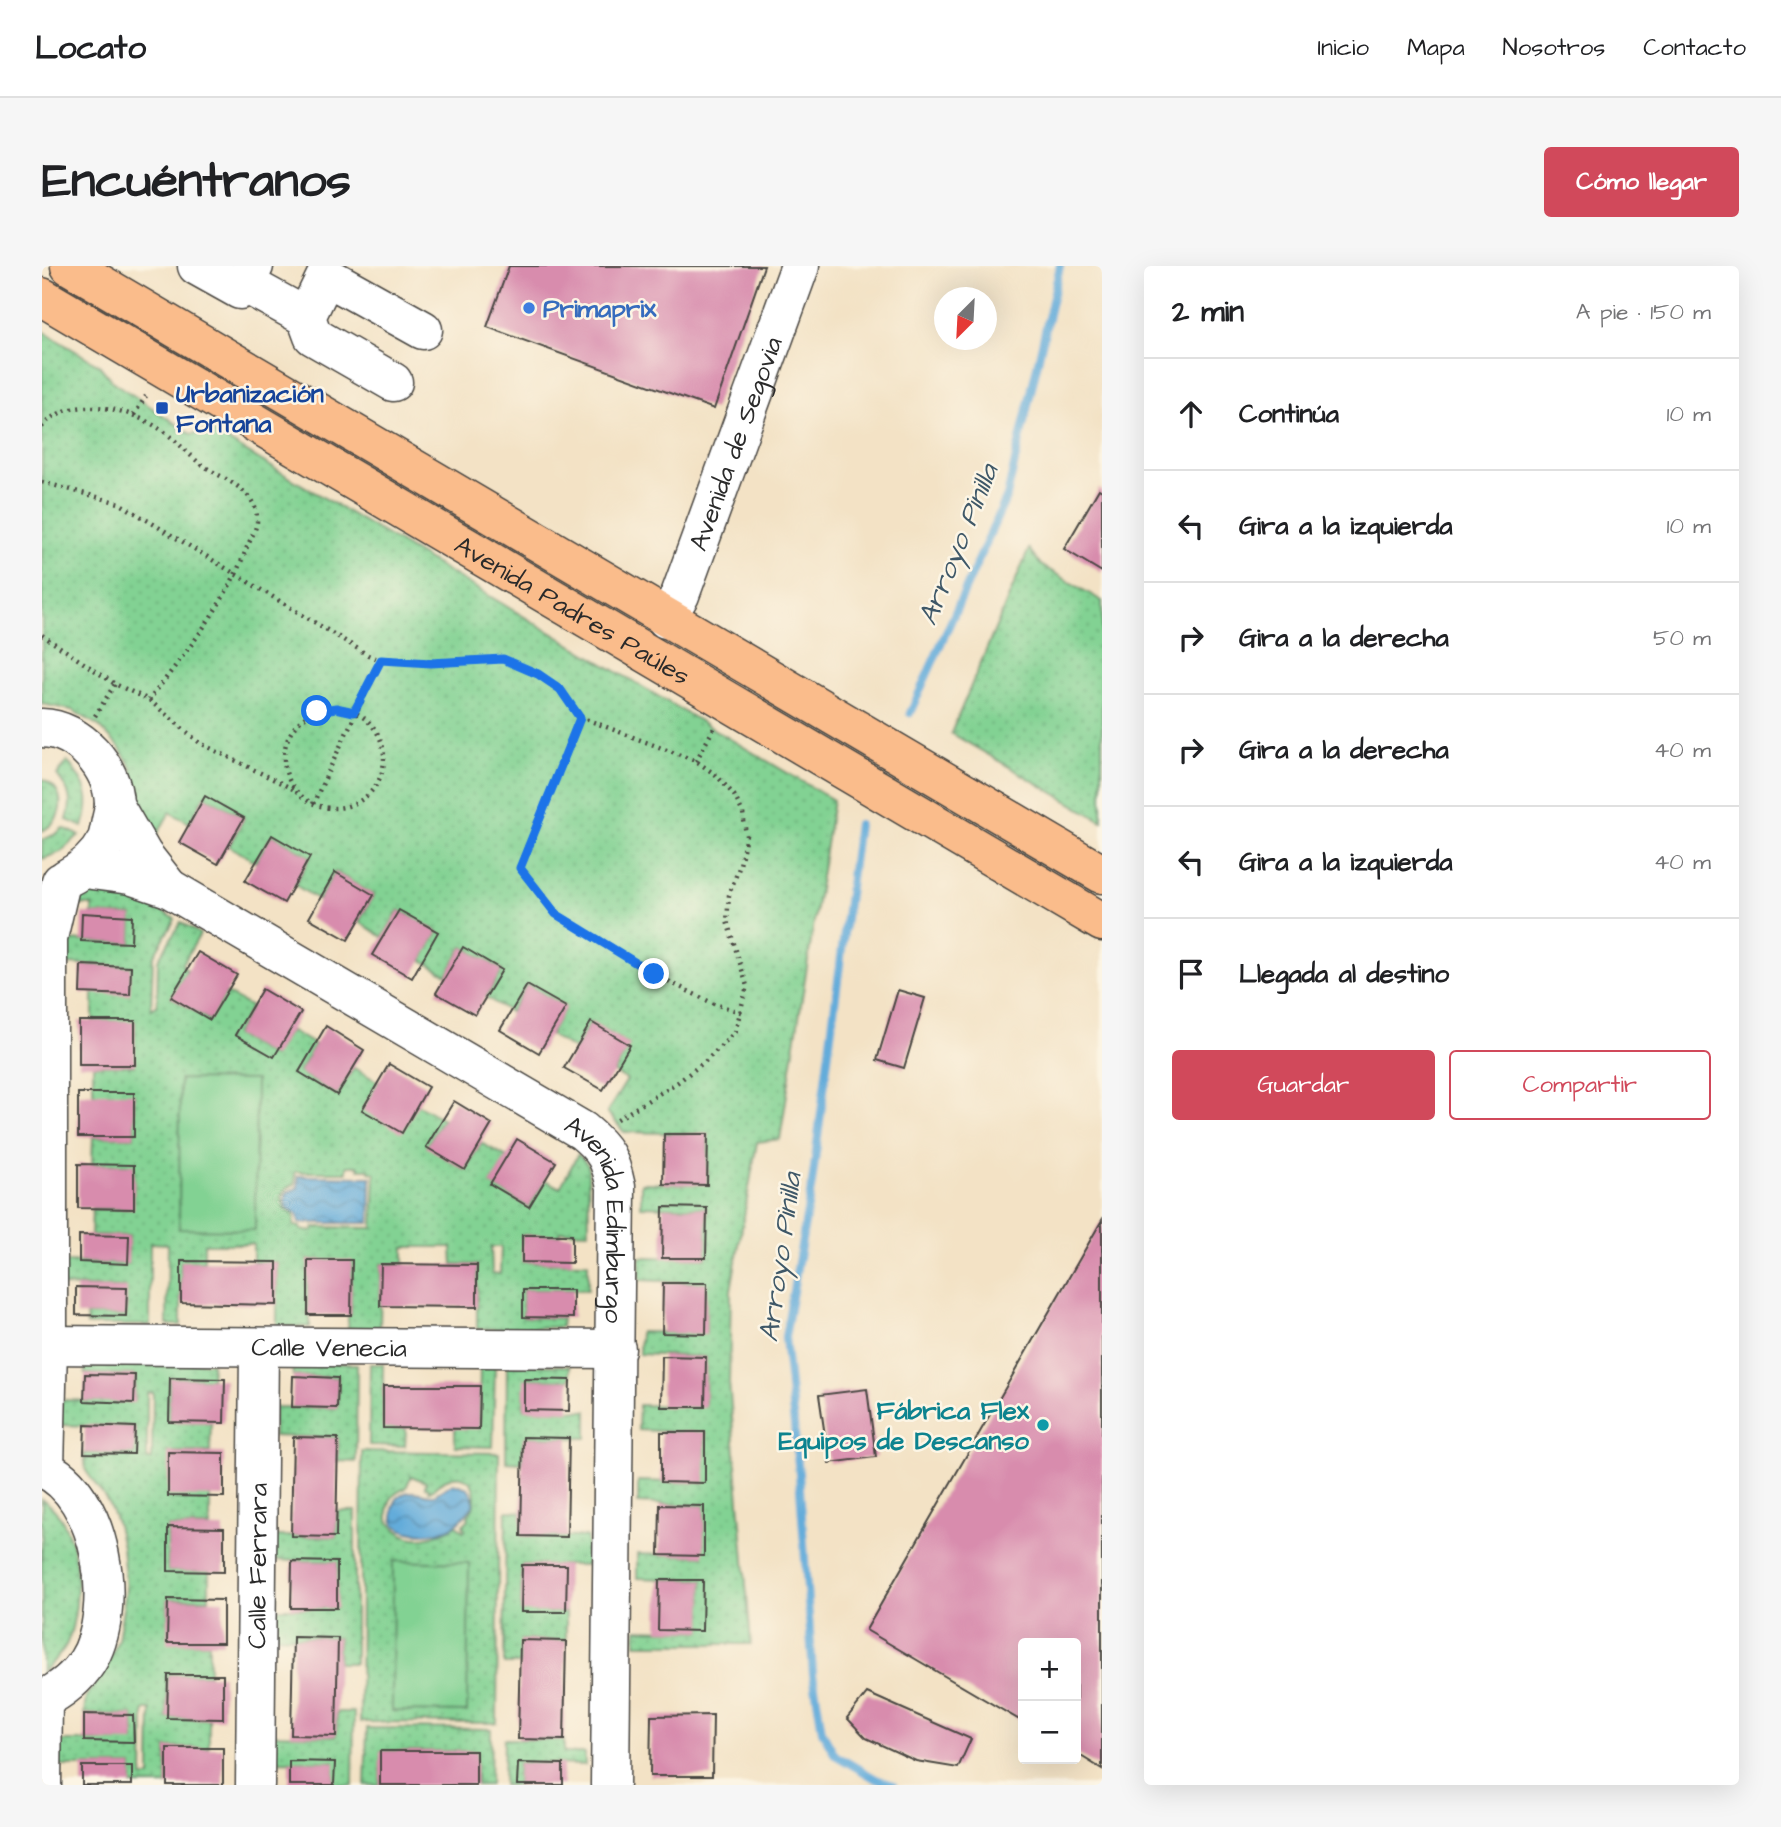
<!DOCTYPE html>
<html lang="es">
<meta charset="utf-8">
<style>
:root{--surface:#fff;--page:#f6f6f6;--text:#202124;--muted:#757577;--line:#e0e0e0;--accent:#d1495b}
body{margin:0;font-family:"Architects Daughter",sans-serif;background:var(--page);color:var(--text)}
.controls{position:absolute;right:21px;bottom:21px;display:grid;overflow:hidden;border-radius:7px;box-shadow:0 7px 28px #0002}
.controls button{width:63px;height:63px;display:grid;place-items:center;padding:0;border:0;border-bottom:2px solid var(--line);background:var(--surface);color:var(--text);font:35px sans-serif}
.compass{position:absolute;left:892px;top:21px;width:63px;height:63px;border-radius:50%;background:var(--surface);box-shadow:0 7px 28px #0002;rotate:204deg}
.stop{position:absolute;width:21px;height:21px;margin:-16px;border:5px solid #1a73e8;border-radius:50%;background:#fff}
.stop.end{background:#1a73e8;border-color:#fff;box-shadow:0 2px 7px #0008}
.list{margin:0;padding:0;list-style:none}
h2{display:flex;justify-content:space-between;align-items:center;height:91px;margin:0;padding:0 28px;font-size:30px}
h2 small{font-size:23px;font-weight:400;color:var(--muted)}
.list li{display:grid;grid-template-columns:46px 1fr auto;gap:21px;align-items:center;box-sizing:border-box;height:112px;padding:0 28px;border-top:2px solid var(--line)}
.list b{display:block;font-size:26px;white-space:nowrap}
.list em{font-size:23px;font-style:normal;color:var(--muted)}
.actions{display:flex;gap:14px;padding:21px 28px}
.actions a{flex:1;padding:16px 0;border:2px solid var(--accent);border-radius:7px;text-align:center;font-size:24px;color:var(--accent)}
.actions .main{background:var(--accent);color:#fff}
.icon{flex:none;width:38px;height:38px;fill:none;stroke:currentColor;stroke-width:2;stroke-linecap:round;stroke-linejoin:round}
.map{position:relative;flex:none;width:1060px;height:1519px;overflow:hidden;border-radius:7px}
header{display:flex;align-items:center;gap:42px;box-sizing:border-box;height:98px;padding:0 35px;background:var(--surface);border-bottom:2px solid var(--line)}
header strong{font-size:33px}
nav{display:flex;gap:38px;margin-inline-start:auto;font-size:24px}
.intro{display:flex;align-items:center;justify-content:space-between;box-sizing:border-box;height:168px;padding:0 42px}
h1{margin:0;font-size:49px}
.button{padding:18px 32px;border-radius:7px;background:var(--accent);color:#fff;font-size:24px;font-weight:700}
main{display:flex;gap:42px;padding:0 42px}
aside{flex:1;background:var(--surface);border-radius:7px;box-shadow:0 7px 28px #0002}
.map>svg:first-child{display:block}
</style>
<header>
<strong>Locato</strong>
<nav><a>Inicio</a><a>Mapa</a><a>Nosotros</a><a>Contacto</a></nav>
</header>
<div class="intro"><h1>Encuéntranos</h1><a class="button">Cómo llegar</a></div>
<main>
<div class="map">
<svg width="1060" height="1519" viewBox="0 0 1060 1519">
<defs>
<pattern id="green-dots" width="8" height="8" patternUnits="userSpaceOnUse" patternTransform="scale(1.75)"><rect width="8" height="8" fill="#82d293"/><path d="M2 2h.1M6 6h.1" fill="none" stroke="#70b47f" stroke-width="1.8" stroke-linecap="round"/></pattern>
<pattern id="water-waves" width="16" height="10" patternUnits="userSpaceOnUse" patternTransform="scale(1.75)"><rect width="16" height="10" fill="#63acda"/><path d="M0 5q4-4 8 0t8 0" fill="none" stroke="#528cb1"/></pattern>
</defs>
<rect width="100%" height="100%" fill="#fcf5e5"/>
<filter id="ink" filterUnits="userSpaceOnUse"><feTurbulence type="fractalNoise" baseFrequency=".0143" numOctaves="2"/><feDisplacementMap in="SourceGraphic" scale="14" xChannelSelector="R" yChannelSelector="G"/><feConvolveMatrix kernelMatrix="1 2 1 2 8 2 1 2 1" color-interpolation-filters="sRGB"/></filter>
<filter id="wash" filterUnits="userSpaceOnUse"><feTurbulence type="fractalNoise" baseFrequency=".00686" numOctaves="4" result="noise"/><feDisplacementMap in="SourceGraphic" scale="28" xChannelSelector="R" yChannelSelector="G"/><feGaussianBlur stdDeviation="1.57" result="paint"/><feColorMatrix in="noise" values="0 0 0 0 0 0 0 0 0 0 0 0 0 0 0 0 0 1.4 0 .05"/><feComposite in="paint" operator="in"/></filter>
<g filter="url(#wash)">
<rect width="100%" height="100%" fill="#f3e2c5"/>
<g fill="url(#green-dots)" stroke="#567e5f" stroke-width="2" fill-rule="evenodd">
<path d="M0 65 57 99 70 115 149 168 171 166 791 534 738 873 715 876 689 1024 687 1116 709 1378H594L595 1363 659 1365 661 1314 595 1312V1288L661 1290 662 1240 596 1237V1215L662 1217 663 1167 596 1164 597 1139 663 1141 664 1091 597 1088 598 1066 664 1067V1017L598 1014V991L664 992 665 942 599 940V917L665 918 666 868 582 866 565 846 585 814 572 806 587 779 549 756 533 784 508 769 523 741 485 719 468 746 444 731 460 704 421 681 405 709 380 694 396 666 357 644 341 671 317 656 332 629 293 606 277 634 253 619 268 591 230 569 214 596 187 580 202 552 163 530 147 557 128 546 112 574 101 561 94 535 90 502 77 481 57 460 30 444 0 438Z"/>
<path d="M987 283 999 299 1060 335V555L909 467Z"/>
<path d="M25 495C44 518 51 531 41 561L25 554C31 533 28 526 15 509Z"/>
<path d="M0 513C26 523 23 554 0 565Z"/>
<path d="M21 562 37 569 19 586 0 593V574L14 568Z"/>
<path d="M63 620 82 623 133 653 111 691 109 743 115 740 116 694 139 656 158 668 140 699 145 704 130 731 167 754 184 727 209 741 193 769 231 791 248 764 273 779 257 806 295 829 312 802 401 853 385 880 423 904 439 877 465 891 449 918 487 941 503 914 518 922 536 888 546 899 547 966 518 965V969H480L481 996 546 997V1024H481V1051L520 1052 519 1061 435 1063V999L411 998 410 981H362V998H339L338 1062H306V1049H309V995L266 994V1049H268V1061L235 1060V996H211V978H162V995L139 996V1059H125L126 978 108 977V1059H45L44 1049 84 1050V1022L19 1020 20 996 85 998 87 970 49 969 50 943H91L92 899 50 898 51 871H92V828L51 827V799H92L93 756 51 755V727L88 701 24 698V674L89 677 90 650 50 648V639H31C40 626 49 623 63 620ZM305 900H317V903H327V906L333 907 331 962 272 961 271 965 259 964 258 961 252 960V949L243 943 239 931 245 922 253 918V906H305ZM449 981H459L458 1008 450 1007Z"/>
<path d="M43 1095 170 1097 169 1113 128 1112 127 1155 169 1156 168 1186H126L168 1230V1261H126V1305H167V1333H126V1376L167 1377V1409H126L125 1452 167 1453V1482H125V1519H90V1500H17L18 1475H92L91 1449 42 1448 44 1430 65 1401 76 1374 84 1324 80 1281 75 1259 66 1236 44 1205 42 1187 92 1188 93 1161 19 1159V1134L92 1136 93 1109 43 1108ZM111 1126 110 1193 105 1194V1127ZM102 1444H109L108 1511H101Z"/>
<path d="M250 1097 315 1098 314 1196 296 1195V1172L231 1170 232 1141 295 1142 296 1112 251 1110Z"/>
<path d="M328 1098H341V1161L364 1162 363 1180 327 1179Z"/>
<path d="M438 1099H453L451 1181 413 1180V1162H437Z"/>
<path d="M465 1099 528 1100V1114L483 1113 482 1143 545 1145V1172L482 1171 481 1197 464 1196Z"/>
<path d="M320 1185 457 1187 455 1457 318 1456ZM369 1210 384 1216 383 1221 387 1222V1225C394 1223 398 1215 405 1213 431 1202 441 1232 426 1250L427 1253 421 1259 423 1263 421 1265 415 1259C390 1273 365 1282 346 1254 345 1237 348 1228 364 1222Z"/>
<path d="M0 1233C41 1259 41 1337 25 1377 20 1388 9 1398 0 1406Z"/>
<path d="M295 1245H313V1397H296V1372L230 1370V1342H294L295 1296 231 1294V1270L294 1271Z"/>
<path d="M464 1245 480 1246V1270L545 1271V1299H480L479 1345 524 1346V1375L479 1374 478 1398H462Z"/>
<path d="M295 1446H312L311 1519H292V1496L229 1495V1468L294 1470Z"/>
<path d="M325 1462 449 1463 448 1519H434V1485H339L338 1519H323Z"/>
<path d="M462 1473 522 1474V1487H543V1499L476 1497 475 1519H461Z"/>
</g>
<g fill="#82d293" stroke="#567e5f" stroke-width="2">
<path d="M138 813 214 814 213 964 137 963Z"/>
<path d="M351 1295 427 1297 425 1446 350 1445Z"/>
</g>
<g fill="url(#water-waves)" stroke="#476c82" stroke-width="2">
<path d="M256 910 329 911 328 957H257L255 948 244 941 243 932 246 926 256 922Z"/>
<path d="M411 1217 426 1222 431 1230V1240C426 1246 419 1255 412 1260 395 1269 368 1272 353 1259 348 1246 351 1228 368 1226 377 1225 384 1230 392 1229Z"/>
</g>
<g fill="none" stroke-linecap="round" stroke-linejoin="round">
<g stroke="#63acda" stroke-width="8">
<path d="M868 447 965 230 1018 0"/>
<path d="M816 558 770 917 743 1071 757 1208 771 1408 780 1465 793 1489 834 1513 851 1519"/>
</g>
</g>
<g id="blocks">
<g fill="#d88cad">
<path d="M467 0H722L672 143 445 61Z"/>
<path d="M1057 223 1060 225V306L1022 283Z"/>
<path d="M163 530 202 552 176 598 137 576Z"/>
<path d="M230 569 268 591 242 637 203 615Z"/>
<path d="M293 606 332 629 306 674 267 652Z"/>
<path d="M357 644 396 666 370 712 330 689Z"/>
<path d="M40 647 90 650 89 677 39 675Z"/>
<path d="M421 681 460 704 433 749 394 727Z"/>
<path d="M156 686 195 709 168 754 129 731Z"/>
<path d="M39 699 89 701 88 729 38 727Z"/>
<path d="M485 719 524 741 497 787 458 764Z"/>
<path d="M220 723 259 746 232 791 193 769Z"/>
<path d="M856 724 883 732 862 802 835 794Z"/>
<rect x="37" y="755" width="56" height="44"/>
<path d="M549 756 588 779 561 824 522 802Z"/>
<path d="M284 760 322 784 295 829 257 806Z"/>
<path d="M347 798 386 821 360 867 320 844Z"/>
<rect x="36" y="827" width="56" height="44"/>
<path d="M412 835 450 858 423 904 384 881Z"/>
<path d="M622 868H666L665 919 621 918Z"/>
<path d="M475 873 514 896 487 941 448 918Z"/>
<path d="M36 898 92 899V943L36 942Z"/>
<path d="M621 941 665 942 664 992H620Z"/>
<path d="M1060 954V1503L1034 1487V1377H981V1456L824 1364Z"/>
<path d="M37 969 87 970 86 998 37 996Z"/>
<path d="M480 969H530V997L480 996Z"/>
<path d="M266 994H310L309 1049H266Z"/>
<path d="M139 995 235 996V1039L139 1037Z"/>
<path d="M339 998 435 999V1041L338 1040Z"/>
<path d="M621 1017H665L664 1068 620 1067Z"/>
<path d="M34 1021 85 1022 84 1050 34 1049Z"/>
<path d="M481 1024H531V1052L481 1051Z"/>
<path d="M620 1090 664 1091 663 1141H619Z"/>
<path d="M43 1108 93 1109 92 1137 42 1135Z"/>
<path d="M251 1110 296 1112 295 1142 250 1141Z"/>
<path d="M128 1112 183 1113 182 1157 127 1156Z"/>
<path d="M482 1113 528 1114 527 1145 482 1144Z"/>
<path d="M341 1120H438L437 1163 341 1162Z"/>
<path d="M825 1123 834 1191 787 1197 777 1129Z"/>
<path d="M43 1159 93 1161 92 1188 42 1187Z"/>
<path d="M619 1166H663V1217L619 1216Z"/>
<path d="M251 1171 296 1172 294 1271 249 1270Z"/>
<path d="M481 1171 527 1172 525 1271 479 1270Z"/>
<path d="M126 1186 182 1187V1231L126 1230Z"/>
<path d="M618 1239 662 1240V1290L617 1289Z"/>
<path d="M126 1261 182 1262V1306L126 1305Z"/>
<path d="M250 1295 295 1296V1342H249Z"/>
<path d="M480 1299H525L524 1346H479Z"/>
<path d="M617 1314H661L660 1365 616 1364Z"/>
<path d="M126 1333 181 1334V1377H125Z"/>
<path d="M251 1371 296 1372 294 1470 249 1469Z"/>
<path d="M478 1374 524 1375 522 1474 476 1473Z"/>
<path d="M126 1409H181V1453L125 1452Z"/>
<path d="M825 1427 929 1473 916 1502 874 1495 824 1472 805 1452Z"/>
<path d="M42 1448 91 1449 92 1476 42 1475Z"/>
<path d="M671 1449 670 1510H608L609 1450Z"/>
<rect x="125" y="1482" width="56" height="37"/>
<rect x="338" y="1485" width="96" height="34"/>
<path d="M247 1495 293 1496 292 1519H247Z"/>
<path d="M476 1497 521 1498V1519H475Z"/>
<rect x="40" y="1500" width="50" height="19"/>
</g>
</g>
</g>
<g filter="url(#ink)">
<use href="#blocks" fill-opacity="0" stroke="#494642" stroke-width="2"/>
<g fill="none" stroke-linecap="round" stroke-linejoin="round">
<g stroke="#494642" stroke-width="41">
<g id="minor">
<path d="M155 0 198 24 212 0"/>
<path d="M202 17 264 51"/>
<path d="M351 116 271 70 264 51 284 10 381 64"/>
<path id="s1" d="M624 353 638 329 758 0"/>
<path d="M0 462C37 463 71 501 72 538 72 545 69 553 68 560 67 565 66 571 64 575 55 592 41 604 25 612"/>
<path d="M72 539 101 589 127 622"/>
<path id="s2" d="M42 603 88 609 127 622 541 865C564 884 568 893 574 921L568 1519"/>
<path id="s3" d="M0 1079 574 1083"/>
<path d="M0 1202C61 1227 78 1344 45 1396 34 1413 18 1425 0 1434"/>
<path d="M3 1202 6 1079V672L19 616"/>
<path d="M0 1519 1 1434"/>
<path id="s4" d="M213 1519 217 1082"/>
</g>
</g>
<g stroke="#494642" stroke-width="41">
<g id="highway">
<path d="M28 0 1060 608"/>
<path id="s5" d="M0 31 1060 656"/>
</g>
</g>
<g stroke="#494642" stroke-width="4.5" stroke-dasharray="2 5" stroke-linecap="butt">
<path d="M92 149 104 130"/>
<path d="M0 161C28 127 86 142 118 163 133 172 144 187 159 198 179 213 217 223 215 256 214 264 208 274 205 281 184 338 144 386 107 434"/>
<path d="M0 216 77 237 326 389 339 394 389 397 461 393 496 408 518 423 538 451 478 602 514 648 612 708 672 738 699 746"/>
<path d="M0 369 73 418 107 434 158 477 251 523"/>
<circle cx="292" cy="492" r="50"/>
<path d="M53 450 73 418"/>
<path d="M538 451 654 495 674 509 692 529 701 547 704 569 698 599 687 629 685 655 705 720 693 766 666 793 636 816 574 854"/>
<path d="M654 495 672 462"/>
<path d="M271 538 339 394"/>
</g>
<use href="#minor" stroke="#fff" stroke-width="38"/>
<use href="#highway" stroke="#fabc8b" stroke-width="38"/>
</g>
</g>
<g fill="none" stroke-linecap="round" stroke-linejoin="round" filter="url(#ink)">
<path stroke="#1a73e8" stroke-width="9" d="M275 445 294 442 312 446 339 394 389 397 461 393 496 408 518 423 538 452 478 602 514 648 612 708"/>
</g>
<circle fill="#3f7fe0" stroke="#fcf5e5" stroke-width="2.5" cx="487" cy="42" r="7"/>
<rect fill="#1a4fb4" stroke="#fcf5e5" stroke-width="2.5" x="113" y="135" width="14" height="14" rx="3.5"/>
<circle fill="#0f9aa8" stroke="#fcf5e5" stroke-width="2.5" cx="1001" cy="1159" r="7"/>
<g text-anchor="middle" stroke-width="5" stroke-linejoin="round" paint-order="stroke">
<g font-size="26" font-weight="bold" fill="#366cbe" stroke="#fcf5e5" text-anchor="start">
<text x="501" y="51">Primaprix</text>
</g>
<g font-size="26" font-weight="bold" fill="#164399" stroke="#fcf5e5" text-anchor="start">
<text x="134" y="136">Urbanización<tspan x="134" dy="30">Fontana</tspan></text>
</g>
<g font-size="26" fill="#2b2b2b" stroke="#fcf5e5">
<text dy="9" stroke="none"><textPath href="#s1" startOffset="189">Avenida de Segovia</textPath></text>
<text dy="9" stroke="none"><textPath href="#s5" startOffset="616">Avenida Padres Paúles</textPath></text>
<text dy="9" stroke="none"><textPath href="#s2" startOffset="660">Avenida Edimburgo</textPath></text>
<text dy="9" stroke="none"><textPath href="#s3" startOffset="287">Calle Venecia</textPath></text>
<text dy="9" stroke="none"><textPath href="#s4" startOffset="219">Calle Ferrara</textPath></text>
</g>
<g font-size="26" font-weight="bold" fill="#0d838f" stroke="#fcf5e5" text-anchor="end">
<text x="987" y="1153">Fábrica Flex<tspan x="987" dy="30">Equipos de Descanso</tspan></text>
</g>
<g font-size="28" font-style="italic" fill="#3f5868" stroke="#fcf5e5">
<text transform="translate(915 278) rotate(-68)" y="10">Arroyo Pinilla</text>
<text transform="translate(737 991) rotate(-82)" y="10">Arroyo Pinilla</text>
</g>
</g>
</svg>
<div class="controls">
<button>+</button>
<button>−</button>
</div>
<svg class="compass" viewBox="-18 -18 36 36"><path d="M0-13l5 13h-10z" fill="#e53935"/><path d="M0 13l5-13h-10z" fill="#757577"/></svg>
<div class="stop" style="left:275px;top:445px"></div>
<div class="stop end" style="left:612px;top:708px"></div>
</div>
<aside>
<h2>2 min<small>A pie · 150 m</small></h2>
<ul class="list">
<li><svg class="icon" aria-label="ahead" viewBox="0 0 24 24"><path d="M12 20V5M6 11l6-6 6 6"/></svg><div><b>Continúa</b></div><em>10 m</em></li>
<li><svg class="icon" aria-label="left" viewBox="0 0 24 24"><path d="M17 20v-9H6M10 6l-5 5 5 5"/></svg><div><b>Gira a la izquierda</b></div><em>10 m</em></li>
<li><svg class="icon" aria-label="right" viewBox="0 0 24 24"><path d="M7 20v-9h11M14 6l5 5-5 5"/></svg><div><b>Gira a la derecha</b></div><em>50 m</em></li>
<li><svg class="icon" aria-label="right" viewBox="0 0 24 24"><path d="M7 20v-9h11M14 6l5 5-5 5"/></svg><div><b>Gira a la derecha</b></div><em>40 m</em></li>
<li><svg class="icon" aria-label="left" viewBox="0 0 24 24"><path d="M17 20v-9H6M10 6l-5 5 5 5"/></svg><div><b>Gira a la izquierda</b></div><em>40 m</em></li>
<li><svg class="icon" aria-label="arrive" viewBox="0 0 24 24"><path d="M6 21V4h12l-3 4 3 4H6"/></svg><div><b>Llegada al destino</b></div></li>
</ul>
<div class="actions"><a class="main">Guardar</a><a>Compartir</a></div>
</aside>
</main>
